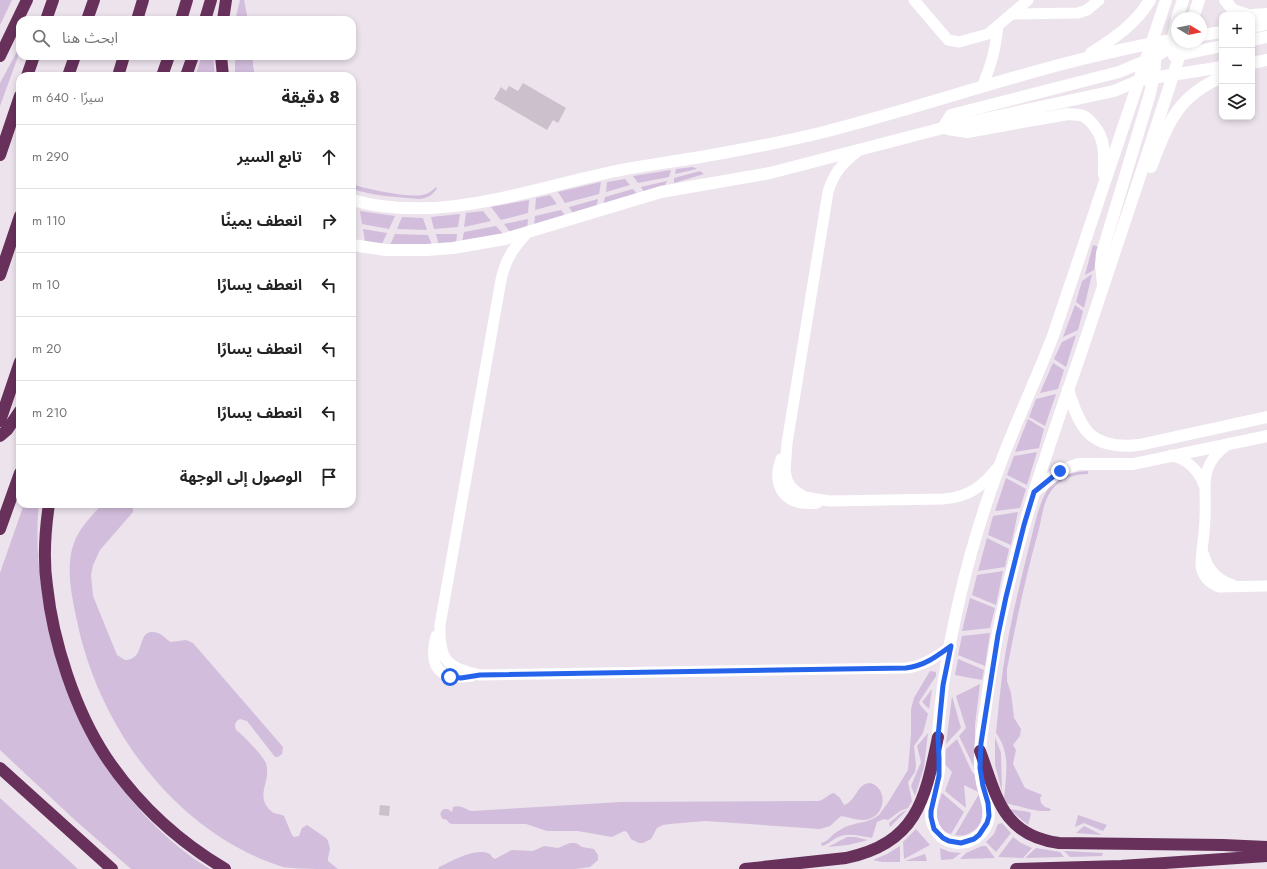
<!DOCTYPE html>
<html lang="ar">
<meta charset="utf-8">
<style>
:root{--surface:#fff;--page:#f2f2f2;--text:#222;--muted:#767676;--line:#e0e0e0}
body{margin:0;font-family:Jost,"Noto Sans Arabic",sans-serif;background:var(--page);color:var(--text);direction:rtl}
.controls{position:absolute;right:12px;top:12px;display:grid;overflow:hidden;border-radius:8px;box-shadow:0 2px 6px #0003}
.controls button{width:36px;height:36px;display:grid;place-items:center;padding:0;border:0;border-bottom:1px solid var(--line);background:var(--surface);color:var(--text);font:20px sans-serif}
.compass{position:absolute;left:1171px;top:12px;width:36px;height:36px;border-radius:50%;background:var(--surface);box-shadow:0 2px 6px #0003;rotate:100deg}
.stop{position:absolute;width:12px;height:12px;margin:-9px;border:3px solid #2563eb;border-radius:50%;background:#fff}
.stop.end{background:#2563eb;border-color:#fff;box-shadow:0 1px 4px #0008}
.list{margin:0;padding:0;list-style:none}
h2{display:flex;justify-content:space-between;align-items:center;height:52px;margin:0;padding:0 16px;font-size:17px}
h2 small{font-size:13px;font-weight:400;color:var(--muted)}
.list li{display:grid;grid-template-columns:26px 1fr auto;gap:12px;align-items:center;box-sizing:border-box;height:64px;padding:0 16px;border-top:1px solid var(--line)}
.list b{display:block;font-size:15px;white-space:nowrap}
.list em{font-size:13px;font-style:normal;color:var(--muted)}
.icon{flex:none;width:22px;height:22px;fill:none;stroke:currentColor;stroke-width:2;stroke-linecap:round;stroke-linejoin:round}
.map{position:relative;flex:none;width:1267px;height:869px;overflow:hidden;direction:ltr}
.search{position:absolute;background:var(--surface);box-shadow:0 2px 6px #0003;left:16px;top:16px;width:340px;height:44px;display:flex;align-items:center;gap:10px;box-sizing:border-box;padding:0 14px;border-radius:12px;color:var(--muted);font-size:15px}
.panel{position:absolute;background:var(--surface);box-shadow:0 2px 6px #0003;left:16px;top:72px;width:340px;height:436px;border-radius:12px;direction:rtl}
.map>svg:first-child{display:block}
</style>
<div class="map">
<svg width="1267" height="869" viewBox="0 0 1267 869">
<rect width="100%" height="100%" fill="#ece3ec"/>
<g fill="#d2bddc">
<path d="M0 0H12L0 25Z"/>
<path d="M240 0H244L248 20H237L236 17Z"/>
<path d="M20 46V51L0 106V83Z"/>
<path d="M202 56H213L215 76H195Z"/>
<path d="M235 56H253V66L255 76H235Z"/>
<path d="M693 167 697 169 675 174 676 169Z"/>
<path d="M671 170 669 177 638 183 633 176Z"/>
<path d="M700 171 704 174 674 183V178Z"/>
<path d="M625 179 630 185 606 192 607 182Z"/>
<path d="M667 181 664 187 644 192 641 187Z"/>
<path d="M601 182 599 194 565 203 558 192Z"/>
<path d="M352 184C365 189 410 198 422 195 428 194 432 191 436 187L437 188C433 195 428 198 419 199 397 197 374 196 352 189Z"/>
<path d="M633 189 638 195 603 206 605 197Z"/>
<path d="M550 195 557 204 535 210 536 198Z"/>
<path d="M598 199 596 208 574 215 569 207Z"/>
<path d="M529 200 528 213 501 220 491 207Z"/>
<path d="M561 210 567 218 534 227 535 216Z"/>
<path d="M360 211 395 216 389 229 362 224Z"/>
<path d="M483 211 491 221 464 227 466 213Z"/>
<path d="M460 214 458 227 434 229 431 217Z"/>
<path d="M402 217 423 218 427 230 397 229Z"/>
<path d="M528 219 527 229 510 232 504 224Z"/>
<path d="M496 226 503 234 462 242 464 232Z"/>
<path d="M363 229 387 233 382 244 365 242Z"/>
<path d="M395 234 428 235 432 245H390Z"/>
<path d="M436 234H457L456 244 439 246Z"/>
<path d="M1093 245 1099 247 1094 270 1085 275Z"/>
<path d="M1092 274 1084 308 1076 302 1082 281Z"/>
<path d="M1075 305 1083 311 1078 330 1063 337Z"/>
<path d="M1076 335 1066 367 1054 359 1062 342Z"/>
<path d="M1053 363 1064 370 1058 389 1040 393Z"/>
<path d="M1056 394 1045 426 1029 417 1036 399Z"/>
<path d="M1028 419 1044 429 1039 448 1015 452Z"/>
<path d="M1037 452 1027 485 1007 475 1014 456Z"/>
<path d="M1088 471V474C1073 474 1060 479 1051 491 1043 502 1042 517 1039 529 1026 575 1016 622 1007 669V681L1011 693 1014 718 1021 729 1020 736 1013 745 1016 750 1013 764 1025 788 1042 795 1040 798 1041 803 1045 807 1051 809 1050 811H1040L1029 809 1006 803 1004 799C1006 775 1011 753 996 733 998 712 1000 691 1003 669 1009 628 1019 587 1029 547 1034 529 1038 504 1048 489 1058 475 1072 472 1088 471Z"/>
<path d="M1006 478 1026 489 1020 508 995 511Z"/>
<path d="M24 504H39C34 553 41 594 54 641 62 673 71 703 85 733 88 740 93 746 97 753 126 799 164 841 210 869H131L76 821 0 750V573Z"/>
<path d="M102 504H133V512L100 550 93 565 91 575 93 596 117 655 125 660C148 660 134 626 158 633 164 635 166 640 171 642L186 640 193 643 283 747 282 754 278 757H275L247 721 240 719C235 721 234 725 236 730 242 734 261 754 264 760 266 762 267 766 267 769 269 783 256 796 270 810 274 815 279 813 284 816L292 835 294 837 299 836 302 828 307 825 326 838 328 841 330 849 328 858V861L338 869C321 869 299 869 283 867 176 833 99 728 77 621 72 597 65 567 74 543 79 528 92 516 102 504Z"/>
<path d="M1018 512 1011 545 988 535 993 516Z"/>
<path d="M987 538 1009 549 1005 567 978 571Z"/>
<path d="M1003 571 996 605 972 595 977 575Z"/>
<path d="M970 598 995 608 990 628 962 631Z"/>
<path d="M990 633 985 666 958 655 962 636Z"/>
<path d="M958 659 984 670 982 680 955 675Z"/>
<path d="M930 671 936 672V676L919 702 920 705 928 714 923 733 914 746 916 765 915 772 908 782 912 801 908 808 900 811 888 820 884 819 877 822 872 838C860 836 847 832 836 838 831 841 827 845 822 846L821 843C827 842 829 838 834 834 837 831 842 829 845 827 857 822 869 823 879 815L887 804 908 770 911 734V709L914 698Z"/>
<path d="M980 684 975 725V769L959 736 966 728 956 696Z"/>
<path d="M932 689 929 709 922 702Z"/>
<path d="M952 696 961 728 946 744Z"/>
<path d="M928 733 924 767 915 796 911 786 921 762 917 746Z"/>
<path d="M995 737 1001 753 1002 792 995 765Z"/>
<path d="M957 739 972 772 977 776 978 792 964 785 966 808 945 791 952 772 945 764 946 749Z"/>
<path d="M870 783C888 788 886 814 869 819 860 822 850 817 841 816L830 826 820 829 705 821 670 824 663 825 657 828 651 839 643 843H639L631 839 627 832 624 831 612 837 578 831H547L526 824H452L449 823 447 820 443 819C439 815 440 812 444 809H448L452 812 453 807C462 804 465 810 472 811L621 802 818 801C825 800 828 794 834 793L840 798 844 805C857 801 856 784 870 783Z"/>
<path d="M942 793 964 812 951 834C930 828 937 808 942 793Z"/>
<path d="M979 794C980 800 983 808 982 816 981 829 967 838 955 835Z"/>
<path d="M0 798 78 869H0Z"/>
<path d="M1009 809 1029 812 1031 814 1028 825Z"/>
<path d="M907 810 890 827 889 823 901 813Z"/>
<path d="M1078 815 1107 825 1103 831 1084 823 1075 827Z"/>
<path d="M1002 823 1011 833 996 852 986 842 994 834 998 824Z"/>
<path d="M1084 826 1102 835 1076 833Z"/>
<path d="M916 829 930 845 904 859 903 842Z"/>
<path d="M847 837H855L868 840 848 845 828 847Z"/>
<path d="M1013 837 1021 843 1032 848 1023 858 998 857Z"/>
<path d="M570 843H576L582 847 594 849 598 855V860L590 867 575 869H438L439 867C453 861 474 847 490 854L492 857 495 859 512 850 533 851 544 846 558 848Z"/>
<path d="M900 846V862H882L873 860 887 854Z"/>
<path d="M982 846H986L995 858 960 859 966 853Z"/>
<path d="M940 848 950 852 961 853 953 859 941 860Z"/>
<path d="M1036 848 1060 852 1064 857 1025 858Z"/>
<path d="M1064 851 1103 853 1102 856 1070 857Z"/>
<path d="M925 854 927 861H905Z"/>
</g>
<g fill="#ccc0cd">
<path d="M523 83 566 108 558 123 553 120 547 130 494 99 501 87 506 91 509 86 518 91Z"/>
<path d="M380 805 390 806 389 816 379 815Z"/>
</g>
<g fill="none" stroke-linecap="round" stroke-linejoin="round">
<g stroke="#fff" stroke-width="11">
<path d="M914 0 948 40 959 42 988 34 1028 0"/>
<path d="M1011 14 1078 13 1087 10 1099 0"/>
<path d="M982 87C992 63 995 51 998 26"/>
<path d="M858 151C842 164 834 172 828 192L787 443 785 471 787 480 791 487 798 493 805 497 829 501 943 499C969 497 982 487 998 467"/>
<path d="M527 233C514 247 505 260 501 280L440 625C439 660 447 668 480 675L906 668C924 666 936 657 951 646"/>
<path d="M1228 444C1197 467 1207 485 1205 517 1205 534 1201 550 1201 567 1204 578 1209 583 1219 587L1267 586"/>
<path d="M1171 455C1188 460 1198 469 1204 485"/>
<path d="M781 459C771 488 786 507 817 503"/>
<path d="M1204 555C1208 571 1218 580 1233 585"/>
<path d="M436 636C428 668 440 681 472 676"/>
</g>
<g stroke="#fff" stroke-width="12">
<path d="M1166 0 1054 333C1038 376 1017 419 1001 462 974 533 954 611 943 686 941 702 939 719 938 735 938 747 940 758 939 770 938 788 926 808 933 825 943 850 977 848 987 824 992 809 985 797 982 783 980 773 979 765 980 755 980 739 984 722 986 706 991 669 997 632 1006 596 1026 507 1058 421 1087 335 1120 237 1152 140 1184 42"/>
<path d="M1225 0 1233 10 1248 15"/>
<path d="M1252 15 1267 14"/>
<path d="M1177 18 1183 0"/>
<path d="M1193 18 1199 0"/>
<path d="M1252 27 1267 24"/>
<path d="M1201 35 1222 32"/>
<path d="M1252 40 1267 37"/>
<path d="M1171 47 1177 19"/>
<path d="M1091 53C1113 39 1136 24 1150 0"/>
<path d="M1174 56 1222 46"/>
<path d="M1252 63 1267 60"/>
<path d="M943 128 951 115 1119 72 1155 57 1179 42"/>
<path d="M948 129 967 132 1068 114C1072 115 1079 114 1083 116 1088 118 1092 123 1095 127 1106 141 1104 158 1104 175"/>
<path d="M1151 167C1168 124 1176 97 1222 77"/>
<path d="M352 200C438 224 523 191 607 173 636 166 665 163 695 158 736 151 778 143 820 133 939 103 1055 59 1177 39"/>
<path d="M352 245 386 250H427L453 248 505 239 661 192 770 173 943 128 1114 91 1140 80 1222 67"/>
<path d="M1103 284 1101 265 1102 253 1149 97C1153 81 1157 66 1154 50"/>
<path d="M1068 389C1080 431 1092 450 1139 445L1267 417"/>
<path d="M1034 492 1060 471 1078 464H1133L1267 436"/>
</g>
<g stroke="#67315b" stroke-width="12">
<path d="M46 20 53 0"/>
<path d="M87 20 94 0"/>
<path d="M137 20 143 0"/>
<path d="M181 20 187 0"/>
<path d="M205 20 211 0"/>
<path d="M223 20 226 0"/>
<path d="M0 56 27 0"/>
<path d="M221 56 223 76"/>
<path d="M27 76 34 56"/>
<path d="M68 76 75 56"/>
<path d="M118 76 124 56"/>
<path d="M162 76 169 56"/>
<path d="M186 76 193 56"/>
<path d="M0 155 20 96"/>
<path d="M0 275 20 216"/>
<path d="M0 421 20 362"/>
<path d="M0 436 7 430 20 411"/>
<path d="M49 504C45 531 43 559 47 586 53 642 75 710 106 757 136 802 178 841 225 869"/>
<path d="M0 529 20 473"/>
<path d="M980 751C997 797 1002 835 1059 843L1223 845 1267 847"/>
<path d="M0 768 112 869"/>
<path d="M745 869 846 858C917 843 925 800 938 737"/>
<path d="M1016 869 1121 866 1267 856"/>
</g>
</g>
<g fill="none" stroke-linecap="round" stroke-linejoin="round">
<path stroke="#2563eb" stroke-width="5" d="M450 677 461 678 480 675 906 668C924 666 936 657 951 646L943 685 940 716 938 737 939 758V776L931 811V817L934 829 943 838 949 841 961 843 974 839 979 835 987 823 989 816 988 803 983 786 980 768 981 743 998 635 1006 597 1024 525 1034 492 1060 471"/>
</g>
</svg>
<div class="controls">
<button>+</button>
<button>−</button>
<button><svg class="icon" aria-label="layers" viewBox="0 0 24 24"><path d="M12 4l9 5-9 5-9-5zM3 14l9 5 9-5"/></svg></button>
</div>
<svg class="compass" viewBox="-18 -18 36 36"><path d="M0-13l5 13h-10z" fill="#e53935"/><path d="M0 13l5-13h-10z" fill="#767676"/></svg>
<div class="stop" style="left:450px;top:677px"></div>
<div class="stop end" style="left:1060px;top:471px"></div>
<div class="search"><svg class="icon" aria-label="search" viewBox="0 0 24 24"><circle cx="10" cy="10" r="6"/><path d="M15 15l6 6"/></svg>ابحث هنا</div>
<section class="panel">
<h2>8 دقيقة<small>سيرًا · 640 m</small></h2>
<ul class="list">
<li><svg class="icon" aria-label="ahead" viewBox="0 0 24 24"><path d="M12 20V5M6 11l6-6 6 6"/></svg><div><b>تابع السير</b></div><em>290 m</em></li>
<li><svg class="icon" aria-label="right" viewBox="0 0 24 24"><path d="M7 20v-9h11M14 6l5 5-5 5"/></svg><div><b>انعطف يمينًا</b></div><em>110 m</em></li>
<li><svg class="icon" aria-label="left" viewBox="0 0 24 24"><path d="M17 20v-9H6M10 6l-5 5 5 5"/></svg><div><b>انعطف يسارًا</b></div><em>10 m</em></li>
<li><svg class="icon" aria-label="left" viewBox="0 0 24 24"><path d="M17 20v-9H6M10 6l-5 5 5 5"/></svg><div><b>انعطف يسارًا</b></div><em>20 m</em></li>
<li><svg class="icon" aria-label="left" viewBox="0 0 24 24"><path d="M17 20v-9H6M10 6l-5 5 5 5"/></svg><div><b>انعطف يسارًا</b></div><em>210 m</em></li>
<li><svg class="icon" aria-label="arrive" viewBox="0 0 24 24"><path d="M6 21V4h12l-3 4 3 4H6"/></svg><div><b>الوصول إلى الوجهة</b></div></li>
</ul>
</section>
</div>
